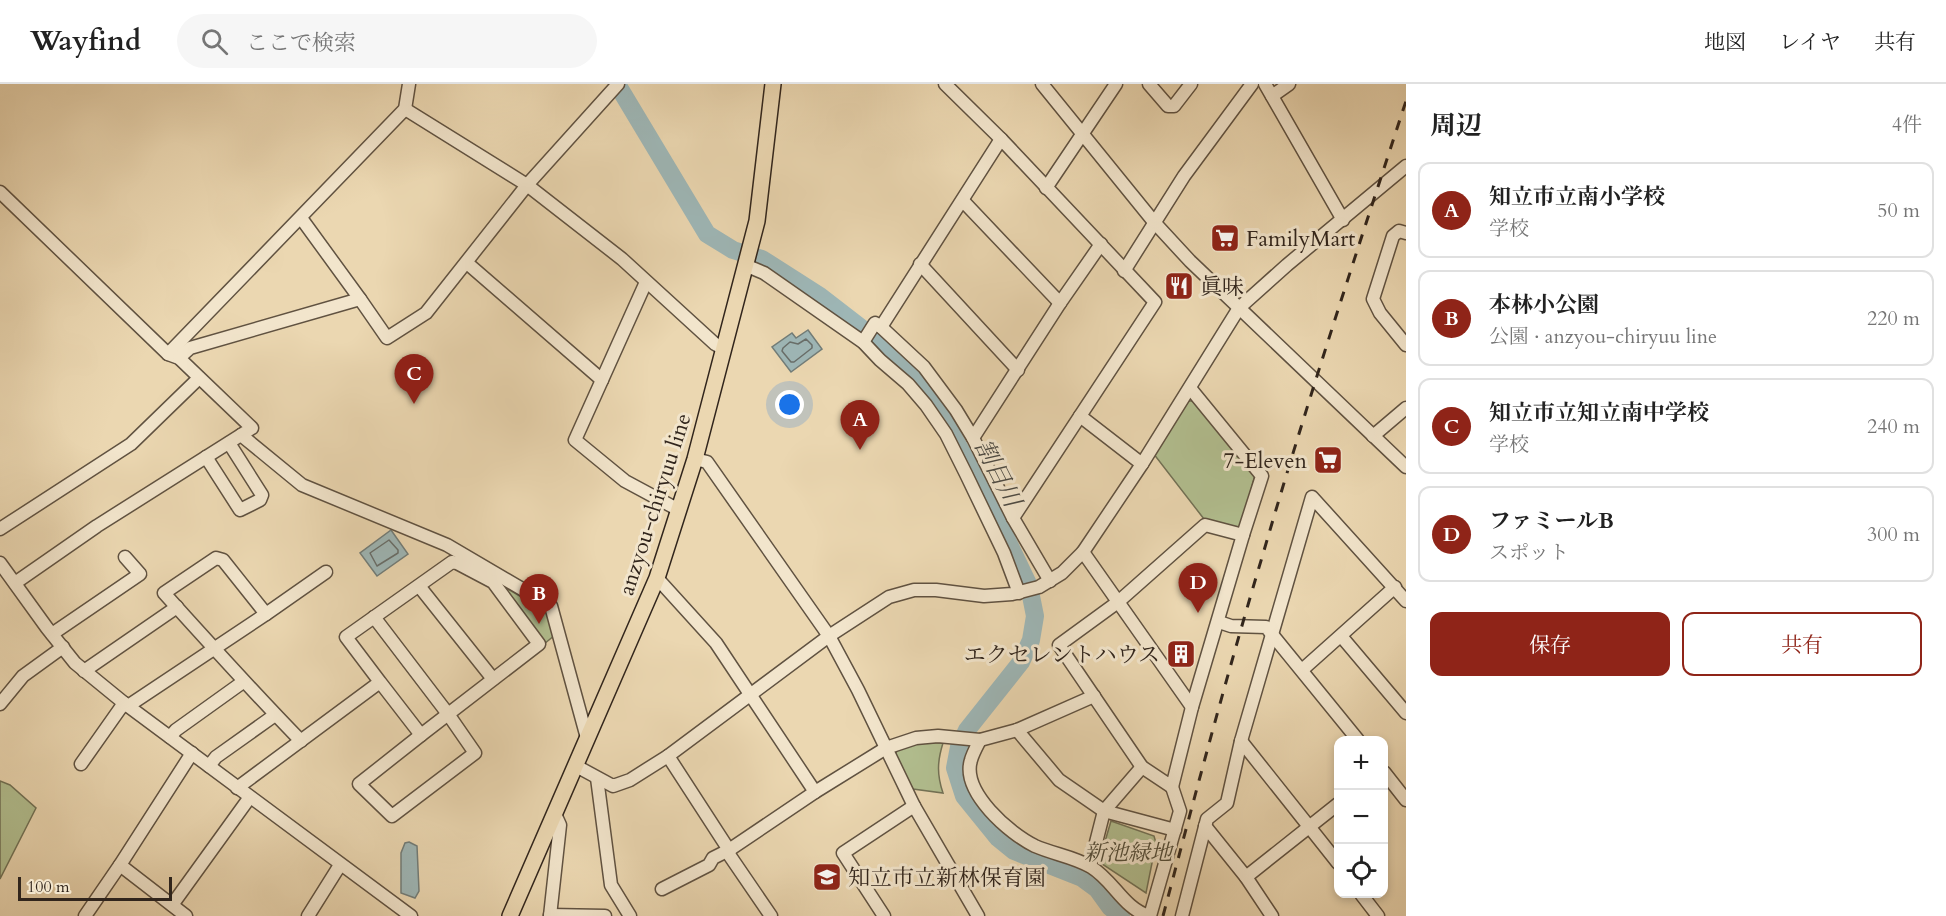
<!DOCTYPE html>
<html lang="ja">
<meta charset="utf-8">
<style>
:root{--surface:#fff;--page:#f6f6f6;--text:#222;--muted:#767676;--line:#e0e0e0;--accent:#8f2418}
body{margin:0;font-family:Cardo,"Noto Serif JP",serif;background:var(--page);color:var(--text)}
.controls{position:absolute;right:18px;bottom:18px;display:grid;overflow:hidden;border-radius:12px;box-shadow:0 3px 9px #0003}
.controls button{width:54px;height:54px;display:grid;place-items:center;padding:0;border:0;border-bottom:2px solid var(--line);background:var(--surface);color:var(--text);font:30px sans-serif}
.scale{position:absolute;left:18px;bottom:15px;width:154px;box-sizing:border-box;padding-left:6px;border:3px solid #31251c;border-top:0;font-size:16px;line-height:21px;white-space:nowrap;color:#31251c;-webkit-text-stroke:4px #f2e5cc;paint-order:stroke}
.you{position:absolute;left:790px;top:321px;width:21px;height:21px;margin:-15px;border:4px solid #fff;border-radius:50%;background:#1a73e8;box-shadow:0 0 0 9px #1a73e833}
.badge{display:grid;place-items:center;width:39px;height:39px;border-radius:50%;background:var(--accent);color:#fff;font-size:20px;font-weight:700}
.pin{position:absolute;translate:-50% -50px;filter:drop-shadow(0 2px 3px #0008)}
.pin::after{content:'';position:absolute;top:32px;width:21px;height:18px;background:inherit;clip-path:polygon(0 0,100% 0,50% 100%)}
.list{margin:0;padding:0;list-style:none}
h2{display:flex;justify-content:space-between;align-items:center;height:78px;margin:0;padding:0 24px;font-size:26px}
h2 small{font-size:20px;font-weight:400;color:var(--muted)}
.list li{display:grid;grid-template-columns:39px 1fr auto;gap:18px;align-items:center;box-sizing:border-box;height:96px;margin:0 12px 12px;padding:0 12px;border:2px solid var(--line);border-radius:12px}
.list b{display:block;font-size:22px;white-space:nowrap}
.list p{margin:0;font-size:20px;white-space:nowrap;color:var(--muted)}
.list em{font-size:20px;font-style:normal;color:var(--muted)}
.actions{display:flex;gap:12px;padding:18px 24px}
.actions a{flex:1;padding:14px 0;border:2px solid var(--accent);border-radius:12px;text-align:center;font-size:21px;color:var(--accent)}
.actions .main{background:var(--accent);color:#fff}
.icon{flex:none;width:33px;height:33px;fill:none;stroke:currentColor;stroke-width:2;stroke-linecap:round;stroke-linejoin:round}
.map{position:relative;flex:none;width:1406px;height:832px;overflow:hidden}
header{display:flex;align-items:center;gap:36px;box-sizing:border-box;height:84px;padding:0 30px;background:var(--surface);border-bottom:2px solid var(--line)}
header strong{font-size:28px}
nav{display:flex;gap:33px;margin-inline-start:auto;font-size:21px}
.search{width:420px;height:54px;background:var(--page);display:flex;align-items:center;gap:15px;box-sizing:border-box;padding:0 21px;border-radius:33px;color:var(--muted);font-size:22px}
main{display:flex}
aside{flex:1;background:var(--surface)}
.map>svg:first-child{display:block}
</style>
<header>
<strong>Wayfind</strong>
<div class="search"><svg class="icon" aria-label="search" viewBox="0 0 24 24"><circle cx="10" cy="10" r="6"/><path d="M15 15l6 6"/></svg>ここで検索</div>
<nav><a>地図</a><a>レイヤ</a><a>共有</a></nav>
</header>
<main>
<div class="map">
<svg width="1406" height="832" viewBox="0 0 1406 832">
<rect width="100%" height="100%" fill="#ebd7b1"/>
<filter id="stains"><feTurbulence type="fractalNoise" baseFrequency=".00333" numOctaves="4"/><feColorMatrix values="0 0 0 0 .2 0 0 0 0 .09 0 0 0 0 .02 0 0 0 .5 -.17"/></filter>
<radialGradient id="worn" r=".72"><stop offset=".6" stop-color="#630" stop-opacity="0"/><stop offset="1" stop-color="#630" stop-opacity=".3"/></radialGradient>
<g fill="#b2bf90" stroke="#727256" stroke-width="1.5">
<path d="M1188 317H1195L1255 391 1241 443 1237 445 1204 435 1153 369Z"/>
<path d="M496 498 547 528 555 551 544 560Z"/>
<path d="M919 658 943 659C937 678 937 691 943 709L913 705 895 673 897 666Z"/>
<path d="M0 697 10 701 36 724 0 795Z"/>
<path d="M1111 737 1154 752 1156 759 1146 809 1099 778Z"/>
</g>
<g fill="#9eb7b7" stroke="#727d79" stroke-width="1.5">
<path d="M808 246 822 265 791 288 772 263 792 249 796 254Z"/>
<path d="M391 446 408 470 377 492 360 469Z"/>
<path d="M409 758 417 762 419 807 415 814 401 809V769L405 759Z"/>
</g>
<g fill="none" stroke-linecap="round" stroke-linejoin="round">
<g stroke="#686e6a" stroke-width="1.5">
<path d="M806 255 812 261V264L794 278H791L782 267 783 264 790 258 798 260Z"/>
<path d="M389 456 398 466V469L377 482 370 469Z"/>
</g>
<path stroke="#9eb7b7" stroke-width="18" d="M617 0 707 150 733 166 762 175 820 212 864 246 899 276 921 302 948 343 987 414 1029 502 1035 532 1031 556 1021 578 967 646 959 663 955 684 964 712 998 754 1014 767 1082 794 1097 805 1110 823 1121 832"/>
<g stroke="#605241" stroke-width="15">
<g id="minor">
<path d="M945 0 1001 55 1155 218 1013 434"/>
<path d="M1042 0 1154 138 1190 177 1406 383"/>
<path d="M1149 0 1168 22H1174L1191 0"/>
<path d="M1265 0 1343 136"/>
<path d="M1272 12 1289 0"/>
<path d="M405 25 527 101 622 175 715 260 724 265"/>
<path d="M1046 104 1116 0"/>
<path d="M0 108 168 270 179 274 252 344 97 442 15 499"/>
<path d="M963 117 1060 219"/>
<path d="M301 134 360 215"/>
<path d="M1406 149 1399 147 1393 152 1373 215 1380 229 1406 261"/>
<path d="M467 179 602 296"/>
<path d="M920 180 1018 286"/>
<path d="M745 181 764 189 863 258 880 276 908 300 926 321 946 350 966 390 1004 469 1019 509"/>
<path d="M1124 187 1184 92 1252 0"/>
<path d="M646 198 575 356 625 397 679 426"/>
<path d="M881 243 924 283 956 326 973 354 1013 434 1050 497"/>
<path d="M863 258 875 239 881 243 1001 55"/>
<path d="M168 270 405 25 409 0"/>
<path d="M179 274 190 264 360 215 387 254 426 229 527 101 618 0"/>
<path d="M1190 304 1262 392 1243 451"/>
<path d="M1080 332 1142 380"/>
<path d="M241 351 302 401 447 461 551 522 587 654"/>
<path d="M1373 352 1406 324"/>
<path d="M973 354 1060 219 1101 160"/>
<path d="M206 373 240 426 260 416 262 411 229 359"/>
<path d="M695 375 707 378 829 552 858 606 914 722 978 832"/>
<path d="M1205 441 1243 451 1192 623 1172 703 1142 683 1059 561 1118 518Z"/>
<path d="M0 445 131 360 199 294"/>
<path d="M1083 468 1192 623"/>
<path d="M0 479 47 544 75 579 124 619 411 832"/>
<path d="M657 494 716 559 815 708"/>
<path d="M419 502 493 595"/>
<path d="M266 530 326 488"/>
<path d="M374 533 448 630 475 669 392 732 359 700 421 651"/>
<path d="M1219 538 1231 542 1266 543 1358 656"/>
<path d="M52 550 140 490 125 473"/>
<path d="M1341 552 1406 629"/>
<path d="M1302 586 1395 503"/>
<path d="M84 587 177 523"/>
<path d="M0 620 23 592 63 563"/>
<path d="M128 622 266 530 223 476 216 474 164 509C209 559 254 609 301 657"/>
<path d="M1017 646 1059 696 1104 727 1175 746"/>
<path d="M170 653 176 646 243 598"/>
<path d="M980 656C977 662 973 669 971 676 961 708 1010 750 1035 762 1053 770 1075 773 1091 783 1114 797 1123 824 1149 832"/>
<path d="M1241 657 1338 779"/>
<path d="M668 672 729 766 730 772 771 832"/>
<path d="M81 680 124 619"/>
<path d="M209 682 216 673 275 631"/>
<path d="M576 682 613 702 630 696 668 672 829 552 889 513 914 506H936L984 512 1012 510 1039 503 1062 489 1083 468 1142 380 1239 224 1287 181 1406 82"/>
<path d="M1384 688 1406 716"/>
<path d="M597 694 611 801 630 832"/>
<path d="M237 704 380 598 346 553 452 478 457 479 493 498 539 560 421 651 380 598"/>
<path d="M1205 742 1246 793"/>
<path d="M120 781 186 832"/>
<path d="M1090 782 1104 727 1142 683"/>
<path d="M662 805 709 781 713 774 729 766 815 708 886 664 916 654 938 652 980 656 1017 646 1094 612"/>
<path d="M1361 810 1378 832"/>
<path d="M172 821 250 713"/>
<path d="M550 831 605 832"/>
<path d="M85 832 120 781 192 669"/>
<path d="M308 832 340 781"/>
<path d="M550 832 560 741 555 730"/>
<path d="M884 832 843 769 914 722"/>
<path d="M1150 832 1180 727 1172 703"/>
<path d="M1182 832 1207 735 1227 719 1241 657 1312 413 1406 517"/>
<path d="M1272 832 1246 793 1338 720"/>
</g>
</g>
<g stroke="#31251c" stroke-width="18">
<path id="major" d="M510 832 657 494 695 375 757 137 773 0"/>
</g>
<use href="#minor" stroke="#f2e5cc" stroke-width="12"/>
<use href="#major" stroke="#ebd7b1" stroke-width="15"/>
<path stroke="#31251c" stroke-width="3" stroke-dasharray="10 10" stroke-linecap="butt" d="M1163 832C1195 711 1227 590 1263 470 1307 318 1357 167 1406 17"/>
</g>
<defs>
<g id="supermarket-square" transform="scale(1.5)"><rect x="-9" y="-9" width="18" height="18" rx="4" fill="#8f2418" stroke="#f2e5cc"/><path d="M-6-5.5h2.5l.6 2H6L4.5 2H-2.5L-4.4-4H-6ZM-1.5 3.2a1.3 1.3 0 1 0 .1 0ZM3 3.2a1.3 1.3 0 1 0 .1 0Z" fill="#fff"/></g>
<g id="restaurant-square" transform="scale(1.5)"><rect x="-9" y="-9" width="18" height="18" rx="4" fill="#8f2418" stroke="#f2e5cc"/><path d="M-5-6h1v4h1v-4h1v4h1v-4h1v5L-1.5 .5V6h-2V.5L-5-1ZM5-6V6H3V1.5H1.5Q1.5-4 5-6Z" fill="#fff"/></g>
<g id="building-square" transform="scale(1.5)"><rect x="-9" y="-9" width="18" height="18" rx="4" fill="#8f2418" stroke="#f2e5cc"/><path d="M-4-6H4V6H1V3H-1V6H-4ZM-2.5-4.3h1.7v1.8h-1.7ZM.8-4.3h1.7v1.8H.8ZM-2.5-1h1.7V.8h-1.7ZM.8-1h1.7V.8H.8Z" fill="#fff"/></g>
<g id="school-square" transform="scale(1.5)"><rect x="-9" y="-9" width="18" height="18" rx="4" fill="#8f2418" stroke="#f2e5cc"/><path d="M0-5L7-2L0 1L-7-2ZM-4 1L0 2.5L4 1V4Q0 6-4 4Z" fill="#fff"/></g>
</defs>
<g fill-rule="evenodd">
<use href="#supermarket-square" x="1225" y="154"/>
<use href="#restaurant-square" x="1179" y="202"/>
<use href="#supermarket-square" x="1328" y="376"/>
<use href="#building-square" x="1181" y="570"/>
<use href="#school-square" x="827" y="793"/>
</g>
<g text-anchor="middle" stroke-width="6" stroke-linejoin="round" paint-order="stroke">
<g font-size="22" fill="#31251c" stroke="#f2e5cc" text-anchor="start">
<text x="1246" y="162">FamilyMart</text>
<text x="1200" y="210">眞味</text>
<text x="1307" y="384" text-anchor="end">7-Eleven</text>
<text x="1160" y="578" text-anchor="end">エクセレントハウス</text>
<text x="848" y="801">知立市立新林保育園</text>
</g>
<g font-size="22" fill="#31251c" stroke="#f2e5cc">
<text transform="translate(654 420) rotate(-72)" y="8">anzyou-chiryuu line</text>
</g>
<g font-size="22" font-style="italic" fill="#514c39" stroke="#f2e5cc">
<text x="1128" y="776">新池緑地</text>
</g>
<g font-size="24" font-style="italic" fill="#4c4a43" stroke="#f2e5cc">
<text transform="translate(998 389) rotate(63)" y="8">割目川</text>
</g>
</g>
<rect width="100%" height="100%" filter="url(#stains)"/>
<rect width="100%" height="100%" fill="url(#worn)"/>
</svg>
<div class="controls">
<button>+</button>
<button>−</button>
<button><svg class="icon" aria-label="locate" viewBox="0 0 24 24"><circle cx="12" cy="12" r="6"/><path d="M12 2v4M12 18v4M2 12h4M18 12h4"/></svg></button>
</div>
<div class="scale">100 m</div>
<div class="you"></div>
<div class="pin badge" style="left:860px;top:366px">A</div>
<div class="pin badge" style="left:539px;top:540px">B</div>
<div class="pin badge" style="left:414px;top:320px">C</div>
<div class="pin badge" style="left:1198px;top:529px">D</div>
</div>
<aside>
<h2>周辺<small>4件</small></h2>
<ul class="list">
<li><span class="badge">A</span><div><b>知立市立南小学校</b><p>学校</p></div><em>50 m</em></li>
<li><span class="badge">B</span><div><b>本林小公園</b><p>公園 · anzyou-chiryuu line</p></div><em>220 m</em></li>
<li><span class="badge">C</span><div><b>知立市立知立南中学校</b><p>学校</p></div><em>240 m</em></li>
<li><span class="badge">D</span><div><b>ファミールB</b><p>スポット</p></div><em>300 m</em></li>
</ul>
<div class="actions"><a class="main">保存</a><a>共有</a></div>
</aside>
</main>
